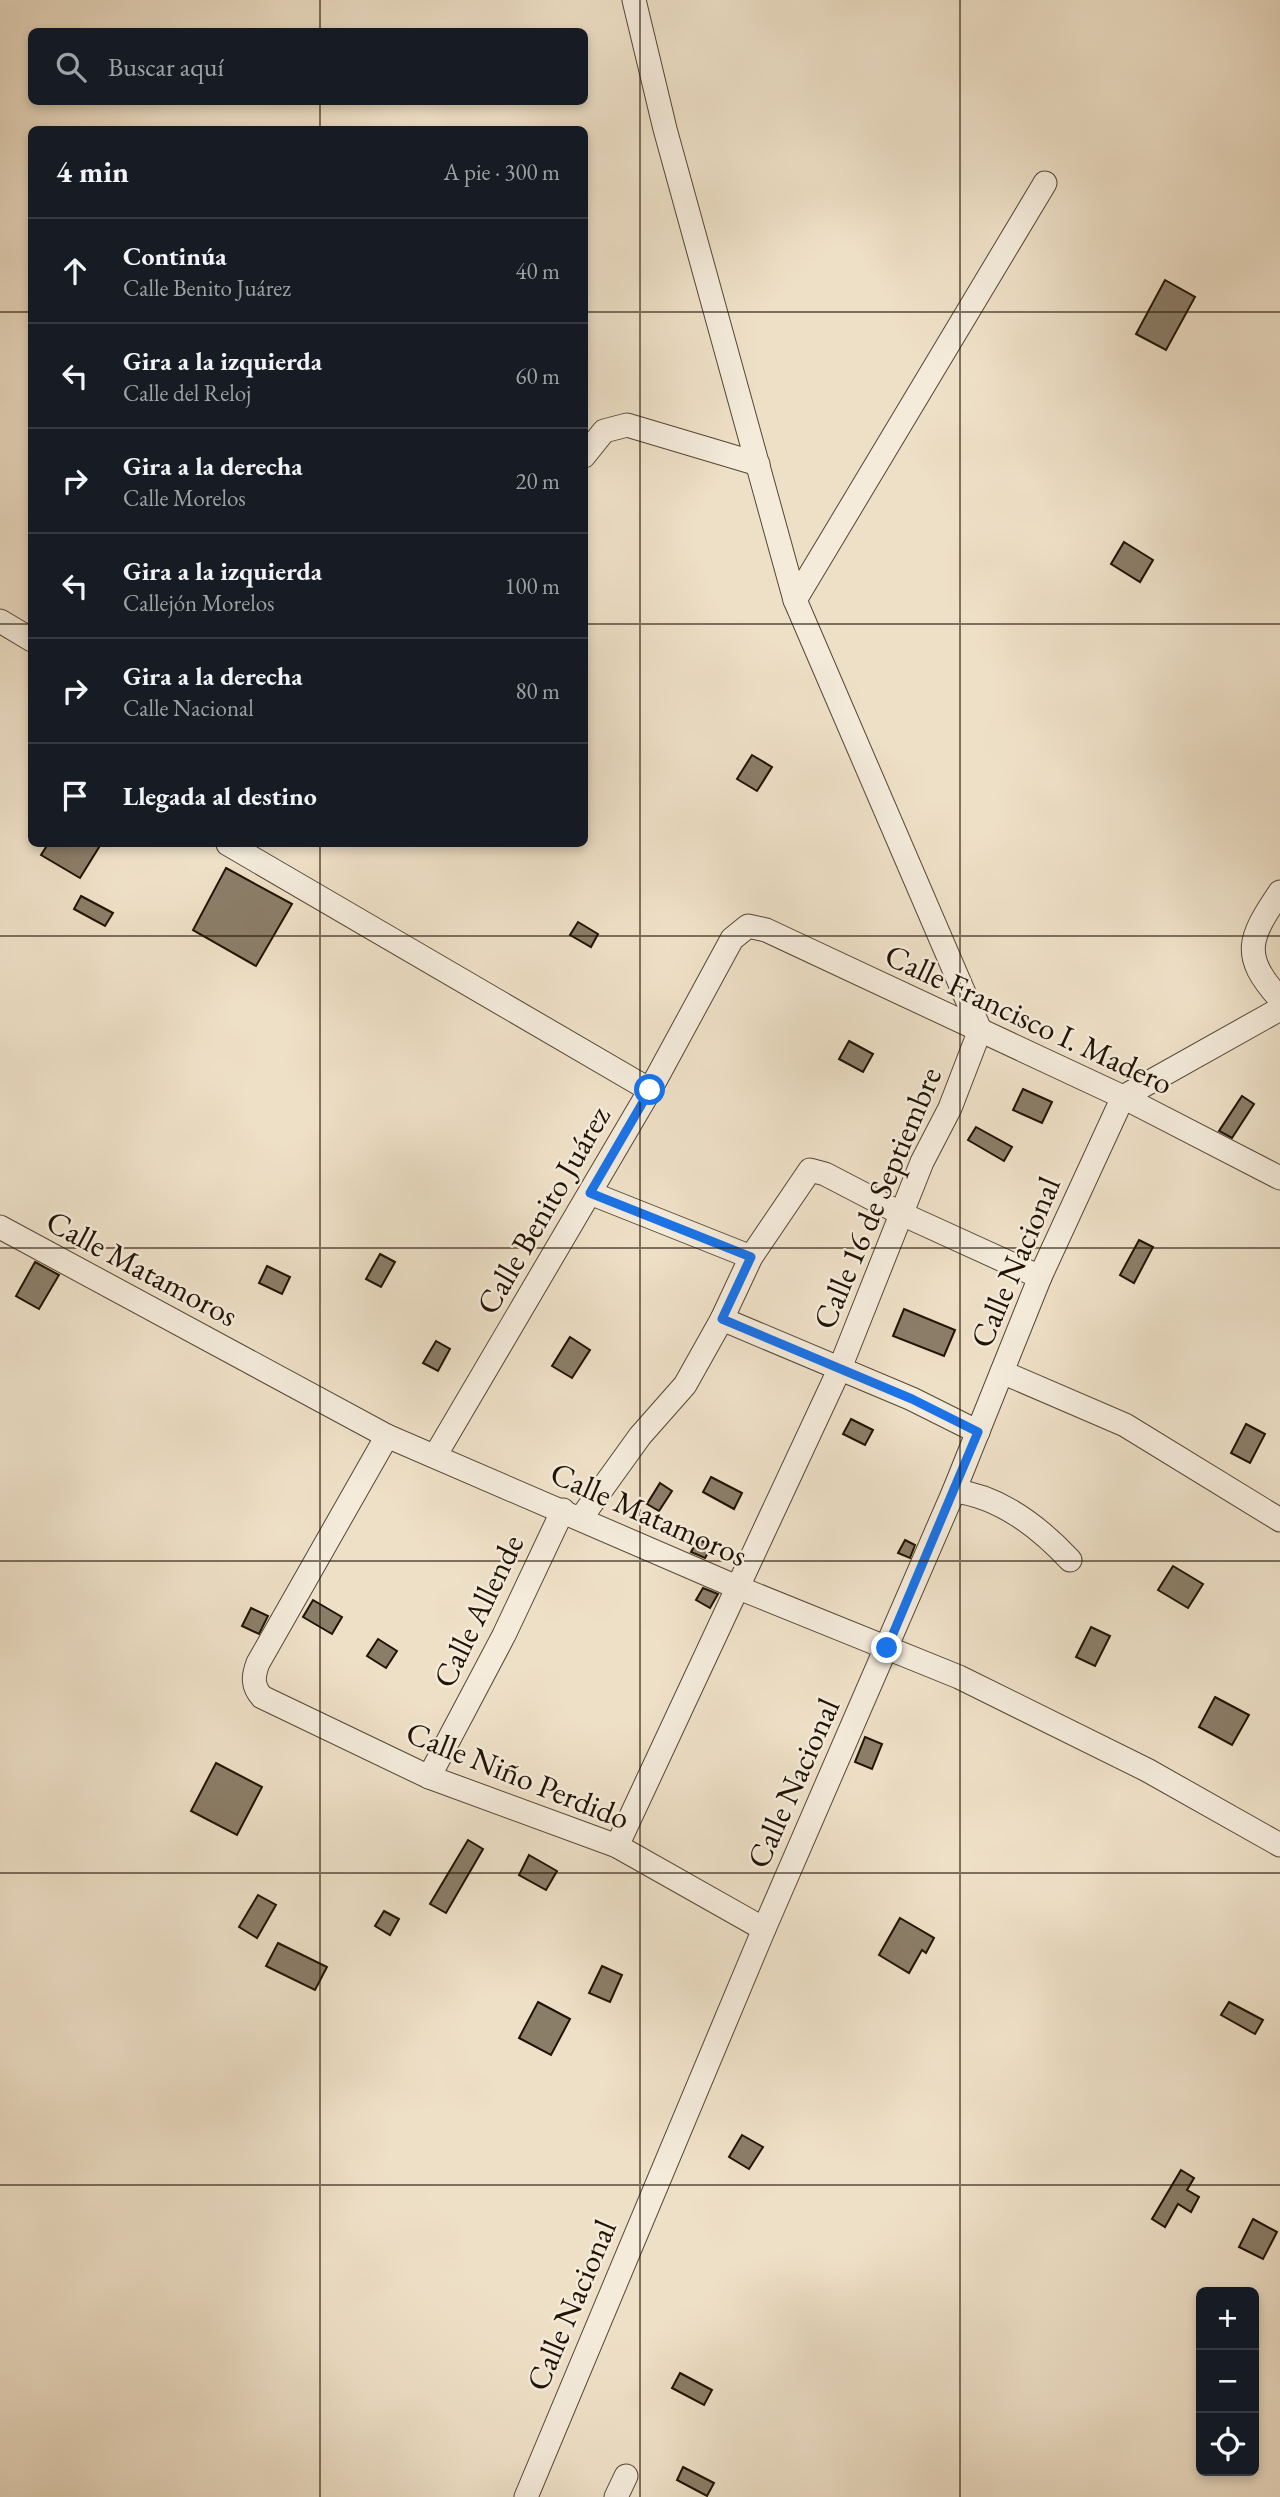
<!DOCTYPE html>
<html lang="es">
<meta charset="utf-8">
<style>
:root{--surface:#171b24;--page:#20242c;--text:#f1f3f6;--muted:#9ea1a6;--line:#363941}
body{margin:0;font-family:"EB Garamond",serif;background:var(--page);color:var(--text)}
.controls{position:absolute;right:21px;bottom:21px;display:grid;overflow:hidden;border-radius:10px;box-shadow:0 4px 10px #0003}
.controls button{width:63px;height:63px;display:grid;place-items:center;padding:0;border:0;border-bottom:2px solid var(--line);background:var(--surface);color:var(--text);font:35px sans-serif}
.stop{position:absolute;width:21px;height:21px;margin:-16px;border:5px solid #1a73e8;border-radius:50%;background:#fff}
.stop.end{background:#1a73e8;border-color:#fff;box-shadow:0 2px 7px #0008}
.list{margin:0;padding:0;list-style:none}
h2{display:flex;justify-content:space-between;align-items:center;height:91px;margin:0;padding:0 28px;font-size:30px}
h2 small{font-size:23px;font-weight:400;color:var(--muted)}
.list li{display:grid;grid-template-columns:46px 1fr auto;gap:21px;align-items:center;box-sizing:border-box;height:105px;padding:0 28px;border-top:2px solid var(--line)}
.list b{display:block;font-size:26px;white-space:nowrap}
.list p{margin:0;font-size:23px;white-space:nowrap;color:var(--muted)}
.list em{font-size:23px;font-style:normal;color:var(--muted)}
.icon{flex:none;width:38px;height:38px;fill:none;stroke:currentColor;stroke-width:2;stroke-linecap:round;stroke-linejoin:round}
.map{position:relative;flex:none;width:1280px;height:2497px;overflow:hidden}
.search{position:absolute;background:var(--surface);box-shadow:0 4px 10px #0003;left:28px;top:28px;width:560px;height:77px;display:flex;align-items:center;gap:18px;box-sizing:border-box;padding:0 24px;border-radius:10px;color:var(--muted);font-size:26px}
.panel{position:absolute;background:var(--surface);box-shadow:0 4px 10px #0003;left:28px;top:126px;width:560px;height:721px;border-radius:10px}
.map>svg:first-child{display:block}
</style>
<div class="map">
<svg width="1280" height="2497" viewBox="0 0 1280 2497">
<rect width="100%" height="100%" fill="#eee0c7"/>
<filter id="stains"><feTurbulence type="fractalNoise" baseFrequency=".00286" numOctaves="4"/><feColorMatrix values="0 0 0 0 .2 0 0 0 0 .09 0 0 0 0 .02 0 0 0 .5 -.17"/></filter>
<radialGradient id="worn" r=".72"><stop offset=".6" stop-color="#630" stop-opacity="0"/><stop offset="1" stop-color="#630" stop-opacity=".3"/></radialGradient>
<g fill="#8b7e69" stroke="#201304" stroke-width="2">
<path d="M1165 280 1195 297 1166 350 1136 334Z"/>
<path d="M1124 542 1153 560 1140 582 1111 564Z"/>
<path d="M752 755 772 767 757 791 737 779Z"/>
<path d="M48 844H101L80 878 41 855Z"/>
<path d="M226 868 292 904 256 966 193 930Z"/>
<path d="M81 896 113 913 105 926 74 909Z"/>
<path d="M578 922 598 934 591 947 570 935Z"/>
<path d="M849 1041 873 1054 863 1072 839 1059Z"/>
<path d="M1023 1089 1052 1102 1042 1123 1013 1110Z"/>
<path d="M1242 1096 1254 1104 1232 1138 1219 1131Z"/>
<path d="M976 1127 1012 1147 1004 1161 968 1140Z"/>
<path d="M1139 1240 1153 1247 1134 1283 1120 1275Z"/>
<path d="M380 1254 395 1262 381 1287 366 1279Z"/>
<path d="M35 1262 59 1275 39 1309 16 1296Z"/>
<path d="M267 1266 290 1277 282 1294 259 1283Z"/>
<path d="M904 1309 955 1330 944 1356 893 1336Z"/>
<path d="M570 1337 590 1350 572 1378 552 1366Z"/>
<path d="M436 1341 450 1349 438 1371 423 1363Z"/>
<path d="M851 1419 873 1430 865 1445 843 1434Z"/>
<path d="M1246 1424 1265 1434 1250 1463 1231 1453Z"/>
<path d="M711 1477 742 1493 734 1509 703 1492Z"/>
<path d="M660 1483 672 1491 659 1511 647 1504Z"/>
<path d="M698 1539 712 1546 705 1558 691 1552Z"/>
<path d="M905 1540 915 1545 910 1558 898 1553Z"/>
<path d="M1173 1566 1203 1584 1188 1608 1158 1590Z"/>
<path d="M703 1588 718 1594 710 1608 696 1600Z"/>
<path d="M313 1600 342 1617 332 1634 303 1617Z"/>
<path d="M251 1608 268 1616 259 1634 242 1626Z"/>
<path d="M1091 1627 1110 1636 1095 1666 1076 1657Z"/>
<path d="M378 1639 397 1651 386 1668 367 1656Z"/>
<path d="M1215 1697 1249 1715 1232 1745 1199 1727Z"/>
<path d="M865 1737 882 1744 872 1769 855 1762Z"/>
<path d="M216 1763 262 1787 237 1835 191 1811Z"/>
<path d="M468 1840 483 1849 446 1913 430 1904Z"/>
<path d="M529 1855 557 1871 546 1890 519 1875Z"/>
<path d="M258 1895 276 1905 257 1938 239 1927Z"/>
<path d="M384 1911 399 1919 390 1935 375 1926Z"/>
<path d="M900 1918 934 1938 926 1953 922 1950 909 1973 879 1955Z"/>
<path d="M278 1943 327 1967 315 1990 266 1966Z"/>
<path d="M602 1966 622 1975 610 2002 589 1993Z"/>
<path d="M538 2002 570 2019 551 2055 519 2038Z"/>
<path d="M1229 2002 1263 2020 1255 2034 1221 2015Z"/>
<path d="M742 2135 763 2147 749 2169 729 2157Z"/>
<path d="M1181 2170 1194 2178 1187 2190 1199 2197 1191 2212 1178 2204 1165 2227 1152 2219Z"/>
<path d="M1253 2219 1277 2232 1263 2259 1239 2247Z"/>
<path d="M680 2373 712 2390 704 2405 672 2388Z"/>
<path d="M683 2467 714 2483 707 2496 677 2480Z"/>
</g>
<g fill="none" stroke-linecap="round" stroke-linejoin="round">
<g stroke="#544635" stroke-width="25">
<g id="minor">
<path d="M584 456 604 431 627 425 758 464"/>
<path d="M795 600 1045 183"/>
<path d="M0 621 32 640"/>
<path d="M228 844 650 1090"/>
<path d="M1280 892C1249 938 1240 955 1280 999"/>
<path d="M590 1193 751 1257"/>
<path d="M0 1227 387 1436 739 1588 959 1677 1147 1770 1280 1845"/>
<path d="M722 1319 912 1399 978 1432"/>
<path d="M1002 1372 1125 1425 1280 1520"/>
<path d="M387 1436 258 1663C253 1676 252 1686 262 1697L429 1777 617 1846 764 1929"/>
<path d="M435 1456 650 1090 732 939 748 926 766 930 1123 1097 1280 1178"/>
<path d="M954 1491C999 1496 1040 1528 1070 1560"/>
<path d="M581 1518 640 1436 685 1385 722 1319 751 1257 810 1170 825 1174 902 1214 1040 1277"/>
<path d="M429 1777 504 1635 563 1510"/>
<path d="M617 1846 840 1368 922 1162 950 1108 980 1030 795 600 665 129 634 0"/>
<path d="M526 2497 764 1929 954 1491 1040 1277 1123 1097 1280 1009"/>
<path d="M616 2497 626 2476"/>
</g>
</g>
<use href="#minor" stroke="#f4ebdb" stroke-width="23"/>
</g>
<g fill="none" stroke-linecap="round" stroke-linejoin="round">
<path stroke="#1a73e8" stroke-width="9" d="M650 1090 590 1193 751 1257 722 1319 912 1399 978 1432 887 1648"/>
</g>
<path fill="none" stroke="#201304" stroke-width="2" stroke-opacity="0.55" d="M320 0V32M640 0V2497M960 0V2497M320 102V130M0 312H32M584 312H1280M0 624H32M584 624H1280M320 844V2497M0 936H1280M0 1248H1280M0 1561H1280M0 1873H1280M0 2185H1280"/>
<g text-anchor="middle" stroke-width="5" stroke-linejoin="round" paint-order="stroke">
<g font-size="32" fill="#201304" stroke="#f4ebdb">
<text transform="translate(1029 1019) rotate(25)" y="11">Calle Francisco I. Madero</text>
<text transform="translate(877 1198) rotate(-67)" y="11">Calle 16 de Septiembre</text>
<text transform="translate(543 1210) rotate(-60)" y="11">Calle Benito Juárez</text>
<text transform="translate(1015 1262) rotate(-67)" y="11">Calle Nacional</text>
<text transform="translate(142 1268) rotate(28)" y="11">Calle Matamoros</text>
<text transform="translate(649 1514) rotate(24)" y="11">Calle Matamoros</text>
<text transform="translate(478 1611) rotate(-64)" y="11">Calle Allende</text>
<text transform="translate(518 1775) rotate(22)" y="11">Calle Niño Perdido</text>
<text transform="translate(793 1783) rotate(-66)" y="11">Calle Nacional</text>
<text transform="translate(571 2305) rotate(-67)" y="11">Calle Nacional</text>
</g>
</g>
<rect width="100%" height="100%" filter="url(#stains)"/>
<rect width="100%" height="100%" fill="url(#worn)"/>
</svg>
<div class="controls">
<button>+</button>
<button>−</button>
<button><svg class="icon" aria-label="locate" viewBox="0 0 24 24"><circle cx="12" cy="12" r="6"/><path d="M12 2v4M12 18v4M2 12h4M18 12h4"/></svg></button>
</div>
<div class="stop" style="left:650px;top:1090px"></div>
<div class="stop end" style="left:887px;top:1648px"></div>
<div class="search"><svg class="icon" aria-label="search" viewBox="0 0 24 24"><circle cx="10" cy="10" r="6"/><path d="M15 15l6 6"/></svg>Buscar aquí</div>
<section class="panel">
<h2>4 min<small>A pie · 300 m</small></h2>
<ul class="list">
<li><svg class="icon" aria-label="ahead" viewBox="0 0 24 24"><path d="M12 20V5M6 11l6-6 6 6"/></svg><div><b>Continúa</b><p>Calle Benito Juárez</p></div><em>40 m</em></li>
<li><svg class="icon" aria-label="left" viewBox="0 0 24 24"><path d="M17 20v-9H6M10 6l-5 5 5 5"/></svg><div><b>Gira a la izquierda</b><p>Calle del Reloj</p></div><em>60 m</em></li>
<li><svg class="icon" aria-label="right" viewBox="0 0 24 24"><path d="M7 20v-9h11M14 6l5 5-5 5"/></svg><div><b>Gira a la derecha</b><p>Calle Morelos</p></div><em>20 m</em></li>
<li><svg class="icon" aria-label="left" viewBox="0 0 24 24"><path d="M17 20v-9H6M10 6l-5 5 5 5"/></svg><div><b>Gira a la izquierda</b><p>Callejón Morelos</p></div><em>100 m</em></li>
<li><svg class="icon" aria-label="right" viewBox="0 0 24 24"><path d="M7 20v-9h11M14 6l5 5-5 5"/></svg><div><b>Gira a la derecha</b><p>Calle Nacional</p></div><em>80 m</em></li>
<li><svg class="icon" aria-label="arrive" viewBox="0 0 24 24"><path d="M6 21V4h12l-3 4 3 4H6"/></svg><div><b>Llegada al destino</b></div></li>
</ul>
</section>
</div>
